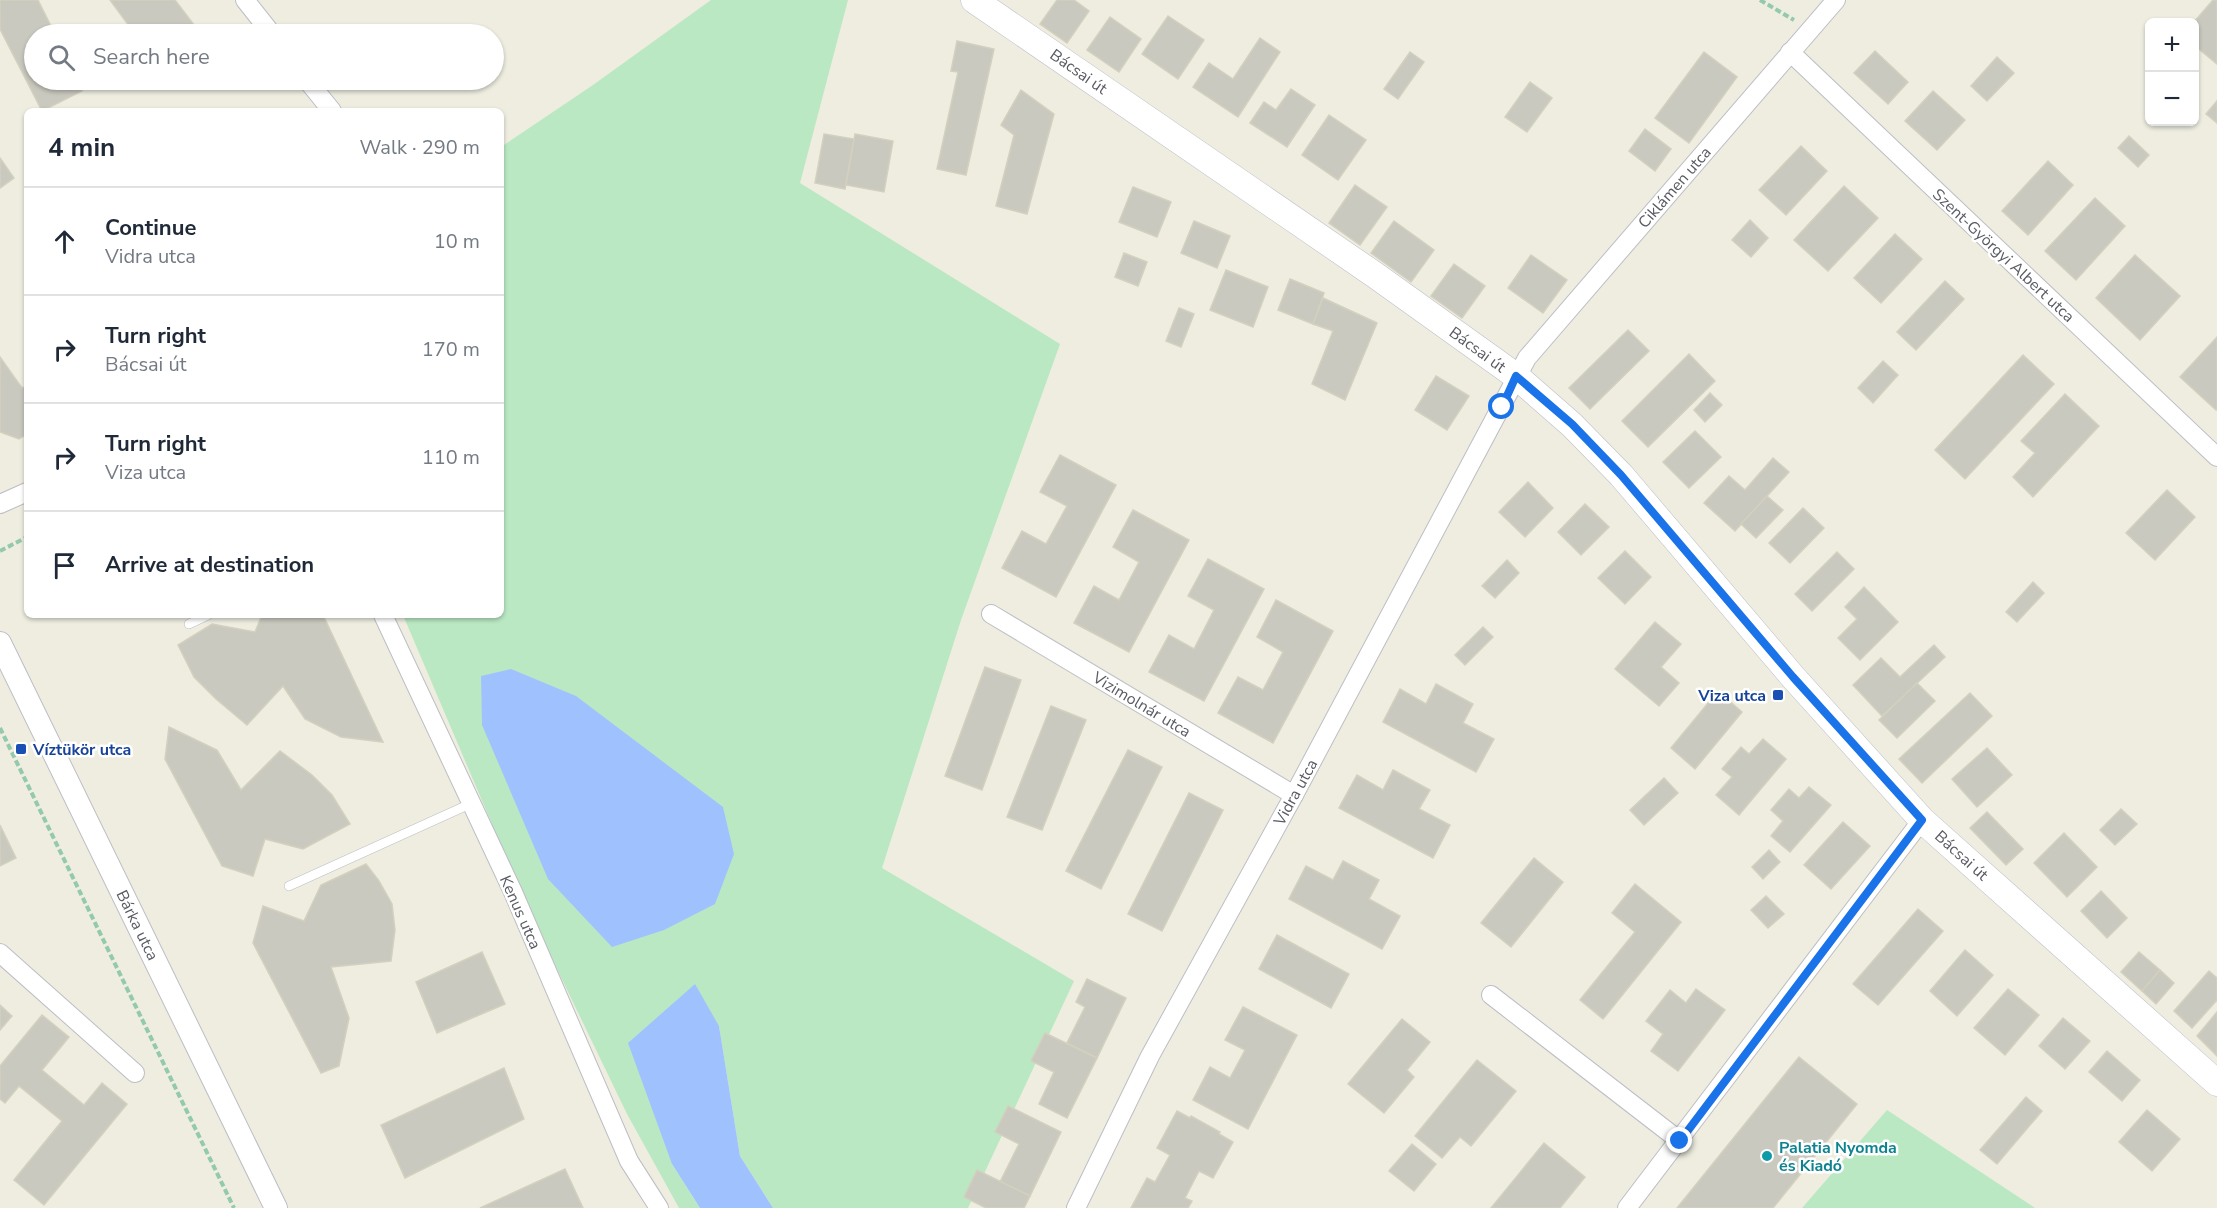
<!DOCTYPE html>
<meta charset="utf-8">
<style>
:root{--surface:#fff;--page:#f6f6f7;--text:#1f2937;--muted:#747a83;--line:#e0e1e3}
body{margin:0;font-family:"Nunito Sans",sans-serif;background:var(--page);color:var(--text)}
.controls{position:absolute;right:18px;top:18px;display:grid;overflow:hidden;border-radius:9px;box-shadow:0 2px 4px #0004}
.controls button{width:54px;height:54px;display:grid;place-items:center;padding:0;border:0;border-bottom:2px solid var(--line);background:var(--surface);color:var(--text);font:30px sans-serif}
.stop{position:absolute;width:18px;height:18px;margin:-14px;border:4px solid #1a73e8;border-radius:50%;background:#fff}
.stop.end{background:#1a73e8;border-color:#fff;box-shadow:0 2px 6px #0008}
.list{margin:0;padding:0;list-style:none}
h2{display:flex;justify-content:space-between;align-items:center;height:78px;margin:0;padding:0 24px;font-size:26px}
h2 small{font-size:20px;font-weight:400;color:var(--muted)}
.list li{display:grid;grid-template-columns:39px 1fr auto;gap:18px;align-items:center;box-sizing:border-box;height:108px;padding:0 24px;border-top:2px solid var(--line)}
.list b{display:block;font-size:22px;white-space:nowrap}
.list p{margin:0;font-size:20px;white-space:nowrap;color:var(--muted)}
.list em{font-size:20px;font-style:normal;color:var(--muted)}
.icon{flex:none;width:33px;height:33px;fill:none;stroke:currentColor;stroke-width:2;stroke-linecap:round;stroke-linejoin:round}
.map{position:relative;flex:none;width:2217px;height:1208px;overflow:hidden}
.search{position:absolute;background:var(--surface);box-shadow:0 2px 4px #0004;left:24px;top:24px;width:480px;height:66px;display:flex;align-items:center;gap:15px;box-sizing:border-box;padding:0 21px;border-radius:33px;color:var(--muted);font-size:22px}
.panel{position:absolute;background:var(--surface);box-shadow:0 2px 4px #0004;left:24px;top:108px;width:480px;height:510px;border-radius:9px}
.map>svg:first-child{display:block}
</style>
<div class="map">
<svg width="2217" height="1208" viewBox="0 0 2217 1208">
<rect width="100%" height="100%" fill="#eeede0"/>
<g fill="#bae8c3">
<path d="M711 0H848L800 183 1060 344 961 620 882 868 1074 981 968 1208H773L740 1156 719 1026 672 1164 700 1208H679L627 1114 529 911 403 615H501V147L593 85Z"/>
<path d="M1887 1110 2035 1208H1802Z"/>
</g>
<g fill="#9fc2ff">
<path d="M511 669 576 696 723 807 734 854 715 904 664 930 612 947 548 879 482 725 481 676Z"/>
<path d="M695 984 719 1026 740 1156 773 1208H700L672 1164 628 1043Z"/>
</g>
<g fill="#cac9bf" stroke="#d3d0be" stroke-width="1.5">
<path d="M0 0H38L55 34H34V80H76L82 91 42 111 0 29Z"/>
<path d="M110 0H175L201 34H135Z"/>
<path d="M1057 0H1074L1089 11 1067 43 1040 24Z"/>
<path d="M2213 0H2217V64L2194 45V22Z"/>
<path d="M1168 16 1204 40 1178 79 1142 54Z"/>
<path d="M1110 17 1141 39 1119 72 1087 50Z"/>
<path d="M1260 38 1280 52 1238 117 1193 87 1209 63 1233 79Z"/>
<path d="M957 41 994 49 966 175 937 169 958 72 951 71Z"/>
<path d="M1875 51 1908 82 1888 104 1854 73Z"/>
<path d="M1410 52 1424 62 1398 99 1384 89Z"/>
<path d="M1704 52 1737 77 1689 143 1655 118Z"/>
<path d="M1997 57 2014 73 1987 101 1971 86Z"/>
<path d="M1530 82 1552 98 1527 132 1505 117Z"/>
<path d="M1291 89 1315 105 1287 147 1250 123 1264 102 1276 110Z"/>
<path d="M1021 90 1054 114 1027 214 996 206 1014 135 1001 125Z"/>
<path d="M1933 91 1965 120 1937 150 1905 121Z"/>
<path d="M2217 101V123L2206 114Z"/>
<path d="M1329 115 1366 140 1338 180 1302 155Z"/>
<path d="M1645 129 1671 149 1655 171 1629 151Z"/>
<path d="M824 134 854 139 845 189 815 183Z"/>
<path d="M855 134 893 141 884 192 846 185Z"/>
<path d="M2129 136 2149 155 2138 167 2118 148Z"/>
<path d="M1801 146 1827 171 1786 215 1759 190Z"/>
<path d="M0 158 14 178 0 188Z"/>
<path d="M2048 161 2073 185 2028 235 2002 211Z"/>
<path d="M1355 185 1387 207 1360 245 1329 223Z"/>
<path d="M1844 186 1878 218 1828 271 1794 240Z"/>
<path d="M1133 187 1171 202 1157 237 1119 222Z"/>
<path d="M2095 198 2125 226 2076 280 2045 251Z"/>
<path d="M1750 220 1768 238 1751 257 1732 240Z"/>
<path d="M1194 221 1230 236 1217 268 1181 253Z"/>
<path d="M1394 221 1434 250 1411 282 1371 253Z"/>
<path d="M1895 234 1922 259 1881 303 1854 278Z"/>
<path d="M1124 253 1147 262 1138 286 1115 277Z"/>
<path d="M1531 255 1567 280 1543 313 1508 288Z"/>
<path d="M2135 255 2180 296 2140 340 2096 298Z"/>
<path d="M1454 264 1485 286 1462 318 1431 296Z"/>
<path d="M1226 270 1268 287 1253 327 1210 310Z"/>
<path d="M1290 279 1324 293 1313 324 1278 310Z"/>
<path d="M1945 281 1964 299 1916 350 1897 332Z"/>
<path d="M1323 298 1377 323 1345 400 1312 384 1333 331 1313 324Z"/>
<path d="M1179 308 1194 314 1181 347 1166 341Z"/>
<path d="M1628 330 1649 351 1590 409 1569 388Z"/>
<path d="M2217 337V409L2216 410 2180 377Z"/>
<path d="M1689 354 1715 381 1648 447 1622 421Z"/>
<path d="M2023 355 2054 384 1965 479 1935 450Z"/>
<path d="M0 357 22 388 27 386V434L19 439 0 432Z"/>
<path d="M1883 361 1898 375 1873 403 1858 388Z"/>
<path d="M1436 376 1469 396 1447 430 1415 410Z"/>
<path d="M1710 393 1722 405 1705 422 1694 410Z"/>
<path d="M2065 394 2099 426 2033 497 2013 477 2035 453 2021 441Z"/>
<path d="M1695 431 1721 457 1689 488 1663 462Z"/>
<path d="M1060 455 1116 485 1056 597 1002 568 1022 531 1046 544 1067 506 1040 492Z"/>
<path d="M1773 458 1789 472 1735 531 1704 503 1729 476 1745 490Z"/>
<path d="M1528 482 1553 508 1525 537 1499 512Z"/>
<path d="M2167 490 2195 517 2155 560 2126 533Z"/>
<path d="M1767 496 1783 510 1756 538 1741 524Z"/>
<path d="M1585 504 1609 527 1581 555 1558 532Z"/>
<path d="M1803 508 1824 528 1790 563 1769 543Z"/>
<path d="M1133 510 1189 540 1129 652 1074 623 1094 586 1119 600 1139 562 1113 547Z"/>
<path d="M1625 551 1651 577 1625 604 1598 578Z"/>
<path d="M1837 552 1854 569 1812 611 1795 594Z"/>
<path d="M1208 559 1264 589 1204 701 1149 672 1169 635 1194 649 1214 610 1188 596Z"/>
<path d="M1507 560 1519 573 1495 598 1482 586Z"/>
<path d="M2033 582 2044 593 2017 622 2006 612Z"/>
<path d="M1864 587 1898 622 1860 660 1838 638 1857 619 1845 607Z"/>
<path d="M1276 600 1333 631 1273 743 1218 713 1238 677 1263 690 1283 652 1257 637Z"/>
<path d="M262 615H323L383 742 341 737 305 719 283 686 247 725 216 699 194 677 178 645 212 624 255 632Z"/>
<path d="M1655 622 1681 644 1661 667 1679 683 1659 706 1615 669Z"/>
<path d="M1483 627 1493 637 1465 665 1455 655Z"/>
<path d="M1934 645 1945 657 1882 716 1853 685 1881 658 1900 677Z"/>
<path d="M985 667 1021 680 982 790 945 776Z"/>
<path d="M1917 683 1935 701 1897 738 1879 720Z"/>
<path d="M1436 684 1473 704 1463 723 1494 739 1476 772 1383 722 1400 689 1426 704Z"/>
<path d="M1718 691 1742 712 1695 769 1671 748Z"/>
<path d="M1970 693 1992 716 1922 783 1899 759Z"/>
<path d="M1051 706 1086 720 1042 830 1007 817Z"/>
<path d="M169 727 217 750 241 790 280 751 312 775 332 795 350 824 303 849 265 839 253 876 222 866 165 759Z"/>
<path d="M1763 739 1786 759 1739 815 1716 795 1732 777 1722 769 1741 747 1749 754Z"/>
<path d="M1987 748 2012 775 1977 807 1952 779Z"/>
<path d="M1128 750 1162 767 1101 889 1066 871Z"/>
<path d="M1393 770 1430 790 1419 809 1450 825 1433 858 1339 808 1357 775 1383 790Z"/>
<path d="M1664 778 1678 793 1644 825 1630 810Z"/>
<path d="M1809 787 1831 805 1790 852 1771 836 1783 821 1771 810 1789 789 1799 798Z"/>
<path d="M1189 793 1223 810 1162 931 1128 914Z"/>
<path d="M2121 809 2137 824 2115 845 2100 830Z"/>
<path d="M1987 812 2023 849 2006 865 1970 828Z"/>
<path d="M1843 822 1870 846 1831 889 1804 865Z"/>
<path d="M0 825 16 858 0 866Z"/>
<path d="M2064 833 2097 867 2067 897 2034 863Z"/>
<path d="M1769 850 1780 862 1763 879 1752 867Z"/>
<path d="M1534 858 1563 882 1511 947 1481 923Z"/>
<path d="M1343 861 1379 880 1369 899 1400 916 1382 949 1289 899 1306 866 1333 880Z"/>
<path d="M366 864 379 881 392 904 395 930 391 961 331 967 349 1018 339 1066 321 1073 253 943 263 906 304 921 321 885Z"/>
<path d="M1635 884 1681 922 1603 1019 1580 1000 1635 932 1612 913Z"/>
<path d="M2101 891 2127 918 2107 938 2081 911Z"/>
<path d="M1766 896 1784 914 1768 928 1751 910Z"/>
<path d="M1918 909 1943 931 1878 1005 1853 984Z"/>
<path d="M1277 935 1349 974 1331 1008 1259 969Z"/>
<path d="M1965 950 1993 975 1957 1016 1930 991Z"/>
<path d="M482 952 505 1004 437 1033 416 982Z"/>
<path d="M2139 952 2160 970 2142 991 2121 972Z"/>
<path d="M2160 970 2174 983 2156 1004 2142 991Z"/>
<path d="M2209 971 2217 978V1000L2192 1028 2174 1011Z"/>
<path d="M1087 979 1126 998 1097 1058 1067 1043 1085 1007 1076 1002Z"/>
<path d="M1696 989 1725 1010 1678 1071 1651 1051 1663 1034 1646 1021 1670 990 1686 1003Z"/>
<path d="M2008 989 2039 1015 2005 1055 1974 1028Z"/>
<path d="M0 1005 12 1016 0 1030Z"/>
<path d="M1243 1007 1297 1035 1248 1129 1193 1100 1210 1067 1230 1078 1245 1050 1225 1040Z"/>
<path d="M2217 1012V1056L2197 1036Z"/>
<path d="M42 1015 69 1037 42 1070 84 1105 102 1083 127 1104 44 1205 14 1180 62 1121 19 1086 5 1103 0 1099V1066Z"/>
<path d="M2063 1018 2090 1041 2065 1069 2039 1046Z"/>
<path d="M1402 1019 1430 1042 1407 1070 1414 1077 1384 1113 1348 1084Z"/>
<path d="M1045 1033 1097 1058 1067 1118 1039 1104 1054 1072 1031 1061Z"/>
<path d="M2107 1051 2140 1080 2122 1101 2089 1072Z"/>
<path d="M1799 1057 1857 1104 1773 1208H1677Z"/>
<path d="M1477 1060 1516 1091 1471 1146 1460 1137 1442 1158 1415 1136Z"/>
<path d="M504 1068 524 1119 405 1178 381 1125Z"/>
<path d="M2026 1097 2042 1111 1997 1164 1980 1150Z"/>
<path d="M1008 1106 1061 1132 1030 1196 1000 1182 1019 1144 995 1132Z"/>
<path d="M2147 1110 2180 1139 2152 1171 2119 1142Z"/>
<path d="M1177 1111 1190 1118 1191 1116 1220 1132 1219 1134 1233 1142 1213 1178 1199 1171 1185 1198 1192 1201 1188 1208H1131L1147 1178 1155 1182 1170 1155 1157 1148Z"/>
<path d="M1544 1143 1585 1177 1560 1208H1491Z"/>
<path d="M1412 1144 1436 1164 1414 1191 1389 1171Z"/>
<path d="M565 1169 583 1208H480Z"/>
<path d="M977 1170 1030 1196 1024 1208H986L964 1197Z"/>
</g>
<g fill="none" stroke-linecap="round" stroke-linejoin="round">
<g stroke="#bdbec5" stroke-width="10">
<g id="service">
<path d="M189 624 208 615"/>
<path d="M289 886 470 804"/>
</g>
</g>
<g stroke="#bdbec5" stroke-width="20">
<g id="minor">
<path d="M245 0 272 34"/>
<path d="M1790 52 2217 457"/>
<path d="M307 80 332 111"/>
<path d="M0 504 27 492"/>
<path d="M991 614 1294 795"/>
<path d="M383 615 513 892 629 1161 659 1208"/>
<path d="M0 953 135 1073"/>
<path d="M1491 995 1680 1141"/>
<path d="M1076 1208 1150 1056 1294 795 1527 358 1836 0"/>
<path d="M1627 1208 1922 820"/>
</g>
</g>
<g stroke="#bdbec5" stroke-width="24">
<path id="tertiary" d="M0 643 276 1208"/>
</g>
<g stroke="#bdbfc8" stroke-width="27">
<path id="secondary" d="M974 0 1375 275 1516 376 1572 425 1621 475 1793 677 1922 820 2217 1083"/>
</g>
<g stroke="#93c9ac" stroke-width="4" stroke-dasharray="6 3" stroke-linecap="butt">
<path d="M1760 0 1794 20"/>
<path d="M0 551 27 537"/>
<path d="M0 728 234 1208"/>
</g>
<use href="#service" stroke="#fff" stroke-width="9"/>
<use href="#minor" stroke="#fff" stroke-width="18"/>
<use href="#tertiary" stroke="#fff" stroke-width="22"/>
<use href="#secondary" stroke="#fff" stroke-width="26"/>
</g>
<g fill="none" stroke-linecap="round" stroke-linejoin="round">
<path stroke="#1a73e8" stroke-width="8" d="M1502 407 1516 376 1572 424 1621 475 1793 677 1922 820 1680 1141"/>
</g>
<g fill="#1a4fb4" stroke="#fff" stroke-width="2">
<rect x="1772" y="689" width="12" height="12" rx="3"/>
<rect x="15" y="743" width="12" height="12" rx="3"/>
</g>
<circle fill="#0f9aa8" stroke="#fff" stroke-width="2" cx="1767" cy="1156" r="6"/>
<g text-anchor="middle" stroke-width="5" stroke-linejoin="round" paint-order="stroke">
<g font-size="16" fill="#595b63" stroke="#fff">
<text transform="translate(1079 71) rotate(35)" y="6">Bácsai út</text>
<text transform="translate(1674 187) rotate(-49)" y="6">Ciklámen utca</text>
<text transform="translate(2004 255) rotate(43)" y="6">Szent-Györgyi Albert utca</text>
<text transform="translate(1478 349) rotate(36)" y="6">Bácsai út</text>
<text transform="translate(1142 704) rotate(31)" y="6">Vizimolnár utca</text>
<text transform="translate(1295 792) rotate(-61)" y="6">Vidra utca</text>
<text transform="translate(1962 855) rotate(42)" y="6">Bácsai út</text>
<text transform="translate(521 912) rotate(66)" y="6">Kenus utca</text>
<text transform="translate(138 925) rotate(64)" y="6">Bárka utca</text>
</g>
<g font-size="16" font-weight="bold" fill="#164399" stroke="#fff" text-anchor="end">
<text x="1766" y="701">Viza utca</text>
<text x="33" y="755" text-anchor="start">Víztükör utca</text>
</g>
<g font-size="16" font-weight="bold" fill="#0d838f" stroke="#fff" text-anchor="start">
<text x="1779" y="1153">Palatia Nyomda<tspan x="1779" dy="18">és Kiadó</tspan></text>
</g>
</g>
</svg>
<div class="controls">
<button>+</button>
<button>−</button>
</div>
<div class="stop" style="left:1502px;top:407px"></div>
<div class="stop end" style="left:1680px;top:1141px"></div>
<div class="search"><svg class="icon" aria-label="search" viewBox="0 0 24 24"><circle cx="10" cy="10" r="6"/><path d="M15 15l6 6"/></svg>Search here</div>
<section class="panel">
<h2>4 min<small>Walk · 290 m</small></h2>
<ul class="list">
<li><svg class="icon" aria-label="ahead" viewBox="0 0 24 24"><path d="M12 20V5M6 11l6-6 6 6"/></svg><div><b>Continue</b><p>Vidra utca</p></div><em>10 m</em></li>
<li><svg class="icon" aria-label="right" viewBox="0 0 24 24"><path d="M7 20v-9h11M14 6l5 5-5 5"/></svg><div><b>Turn right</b><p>Bácsai út</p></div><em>170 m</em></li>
<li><svg class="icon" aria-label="right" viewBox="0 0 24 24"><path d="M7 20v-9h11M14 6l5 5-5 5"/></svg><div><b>Turn right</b><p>Viza utca</p></div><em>110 m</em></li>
<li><svg class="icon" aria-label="arrive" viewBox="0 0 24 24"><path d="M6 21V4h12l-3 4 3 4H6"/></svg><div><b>Arrive at destination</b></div></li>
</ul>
</section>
</div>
